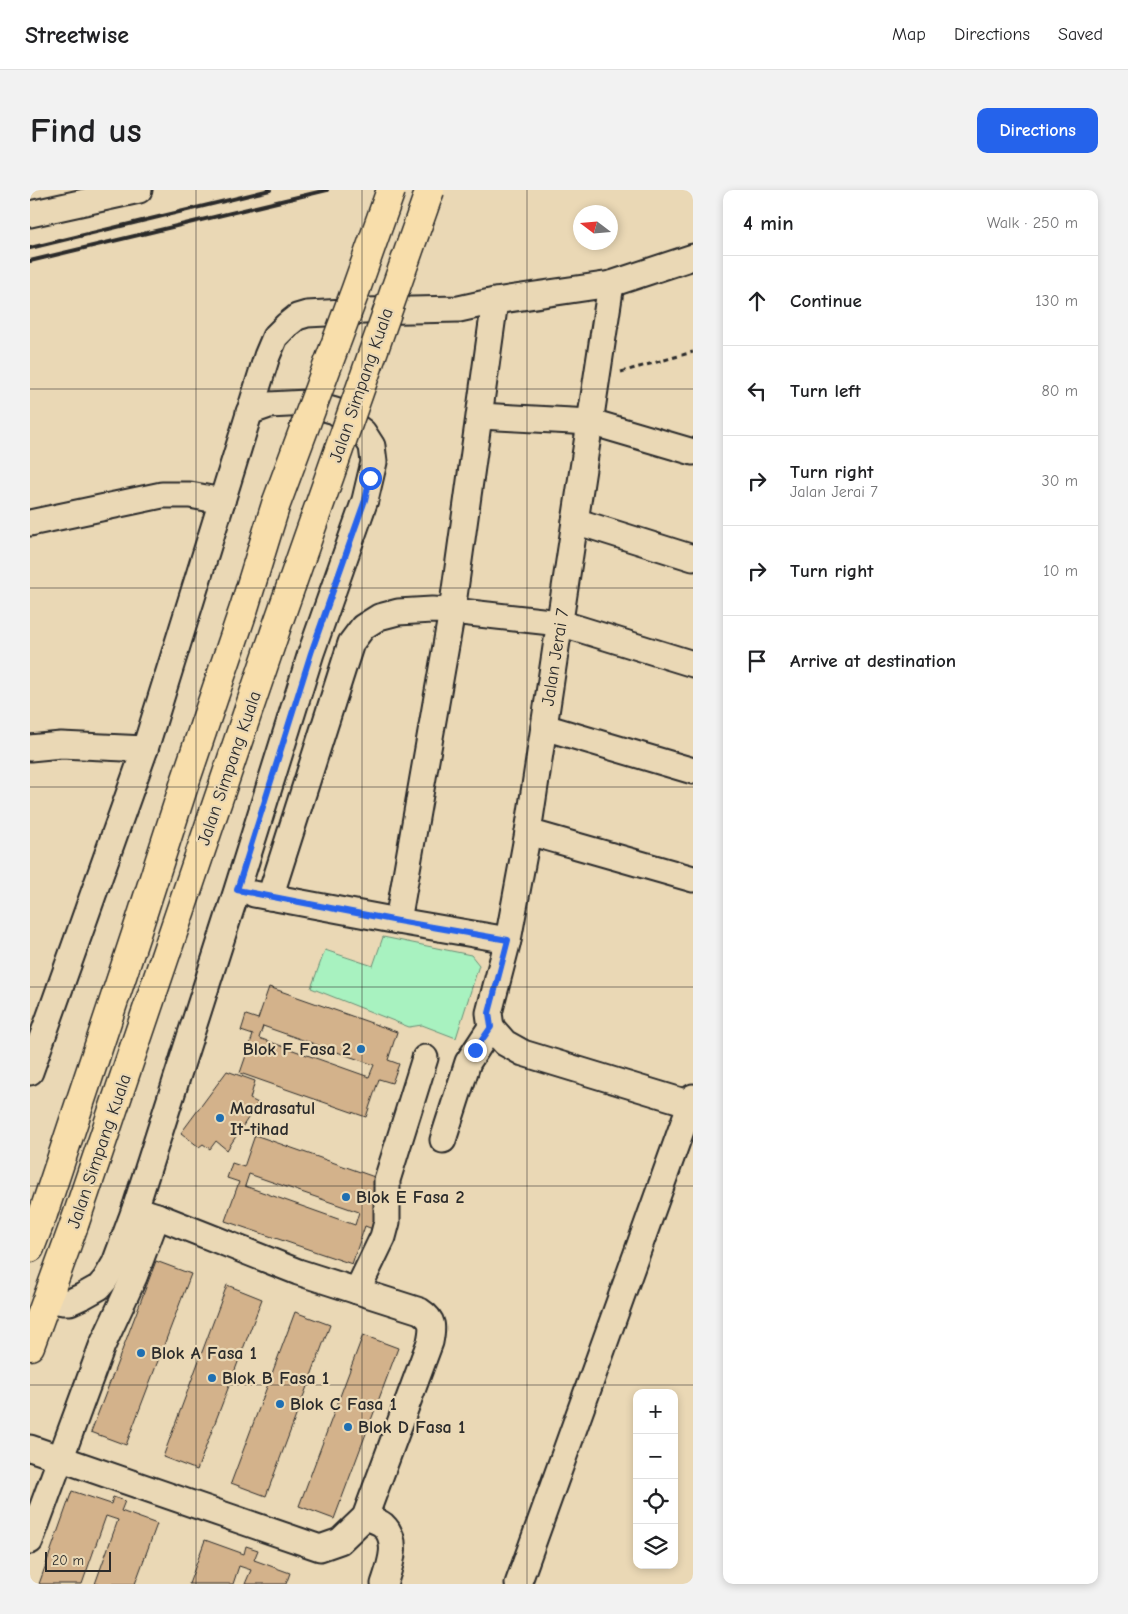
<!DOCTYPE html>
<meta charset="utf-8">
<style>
:root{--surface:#fff;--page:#f2f2f2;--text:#202124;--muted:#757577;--line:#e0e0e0;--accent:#2563eb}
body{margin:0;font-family:"Comic Neue",sans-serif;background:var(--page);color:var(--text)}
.controls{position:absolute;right:15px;bottom:15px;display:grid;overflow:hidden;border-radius:10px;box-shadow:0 2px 8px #0003}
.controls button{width:45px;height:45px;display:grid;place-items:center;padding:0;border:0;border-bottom:1px solid var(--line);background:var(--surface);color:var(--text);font:25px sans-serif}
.compass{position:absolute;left:543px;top:15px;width:45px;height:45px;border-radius:50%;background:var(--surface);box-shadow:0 2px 8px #0003;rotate:286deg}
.scale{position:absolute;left:15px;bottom:12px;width:66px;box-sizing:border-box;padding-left:5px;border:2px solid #2b2b2b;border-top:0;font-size:14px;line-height:18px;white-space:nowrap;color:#2b2b2b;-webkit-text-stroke:4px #ead8b5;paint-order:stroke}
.stop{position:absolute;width:15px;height:15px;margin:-11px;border:4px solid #2563eb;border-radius:50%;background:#fff}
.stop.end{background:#2563eb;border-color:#fff;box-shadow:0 1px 5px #0008}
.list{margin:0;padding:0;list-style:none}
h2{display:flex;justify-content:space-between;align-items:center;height:65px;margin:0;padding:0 20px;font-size:21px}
h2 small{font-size:16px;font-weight:400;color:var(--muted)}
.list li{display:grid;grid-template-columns:32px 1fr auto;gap:15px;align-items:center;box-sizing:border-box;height:90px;padding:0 20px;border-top:1px solid var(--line)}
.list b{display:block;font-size:19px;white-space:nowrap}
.list p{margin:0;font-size:16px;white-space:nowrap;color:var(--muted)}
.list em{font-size:16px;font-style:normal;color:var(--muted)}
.icon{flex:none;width:28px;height:28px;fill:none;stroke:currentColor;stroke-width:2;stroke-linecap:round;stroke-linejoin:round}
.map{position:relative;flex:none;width:663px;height:1394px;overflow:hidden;border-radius:10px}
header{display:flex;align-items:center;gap:30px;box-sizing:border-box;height:70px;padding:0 25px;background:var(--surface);border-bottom:1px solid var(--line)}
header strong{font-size:24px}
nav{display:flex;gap:28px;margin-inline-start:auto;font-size:18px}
.intro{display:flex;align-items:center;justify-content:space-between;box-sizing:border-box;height:120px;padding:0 30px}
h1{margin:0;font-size:35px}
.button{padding:12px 22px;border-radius:10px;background:var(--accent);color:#fff;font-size:18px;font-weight:700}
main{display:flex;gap:30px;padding:0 30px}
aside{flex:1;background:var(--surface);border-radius:10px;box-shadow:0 2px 8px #0003}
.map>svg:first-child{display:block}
</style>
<header>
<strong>Streetwise</strong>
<nav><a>Map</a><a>Directions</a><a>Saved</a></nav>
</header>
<div class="intro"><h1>Find us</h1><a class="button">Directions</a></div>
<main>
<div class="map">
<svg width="663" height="1394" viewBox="0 0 663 1394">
<rect width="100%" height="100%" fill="#ead8b5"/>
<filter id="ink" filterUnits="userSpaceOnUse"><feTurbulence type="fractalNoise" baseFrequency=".02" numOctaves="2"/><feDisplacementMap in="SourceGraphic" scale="10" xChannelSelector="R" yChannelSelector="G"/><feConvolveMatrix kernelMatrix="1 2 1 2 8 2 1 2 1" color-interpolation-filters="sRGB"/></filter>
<g filter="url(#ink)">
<path fill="#a8f2c0" stroke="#6a8e76" d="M353 747 441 765 449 775 426 848 392 835 379 837 281 798 295 760 343 776Z"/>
<g fill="#d3b28b" stroke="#2b2b2b" fill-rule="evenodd">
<path d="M239 797 367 842 358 870 369 874 362 893 349 889 336 927 210 883 223 845 211 841 216 825 228 829ZM233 836 344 875 339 887 229 848Z"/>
<path d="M197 881 225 891 220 909 228 913 197 960 186 951 180 959 173 954 169 957 151 943Z"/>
<path d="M225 945 353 990 343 1018 355 1022 348 1041 335 1036 322 1074 195 1031 209 992 197 988 202 973 214 977ZM219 984 329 1022 325 1035 215 996Z"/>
<path d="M126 1071 161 1084 96 1255 61 1242Z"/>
<path d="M197 1095 232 1109 167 1280 133 1267Z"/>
<path d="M265 1122 300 1135 236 1306 201 1293Z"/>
<path d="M333 1145 368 1158 304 1329 269 1316Z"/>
<path d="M42 1301 81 1314 83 1307 95 1311 91 1321 127 1334 105 1394H65L88 1330 76 1326 52 1394H9Z"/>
<path d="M175 1350 214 1364 216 1356 228 1360 224 1370 260 1383 256 1394H215L221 1380 209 1376 203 1394H159Z"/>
</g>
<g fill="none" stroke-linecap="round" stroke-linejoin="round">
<g stroke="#2b2b2b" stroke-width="29">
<g id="minor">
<path d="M0 24 109 0"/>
<path d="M450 226 561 232 663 262"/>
<path d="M545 331 663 368"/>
<path d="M0 333 132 305H160L192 311"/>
<path d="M514 537 663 581"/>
<path d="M0 558 31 555 115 559"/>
<path d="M498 642 663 689"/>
<path d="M224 704 368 731 478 750"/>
<path d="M240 707 321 453 333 437 349 427 368 422 402 420 422 421 530 433 663 474"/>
<path d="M368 731 422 421 465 111"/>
<path d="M461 837 459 823 478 750 498 642 581 94"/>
<path d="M461 837 475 853 493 863 661 914"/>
<path d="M0 882 115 559 237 166 245 147 257 135 267 127 277 124 334 121 429 119 465 111 581 94 663 67"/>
<path d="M413 950 438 872 461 837"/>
<path d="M327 1101 353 1047 357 1032V990L395 868"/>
<path d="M17 1109 33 1112H40L53 1106 69 1097 75 1090 85 1073 105 1019 207 700 281 463 335 310 344 272 342 256 333 242 305 221 277 213 239 215 219 222"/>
<path d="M0 1258 290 1358 310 1351 335 1327 400 1152C403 1137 404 1130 390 1121L268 1082 127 1026 105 1019"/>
<path d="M335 1327C341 1329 348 1331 353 1335 370 1351 360 1376 354 1394"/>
<path d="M0 1351 72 1156 104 1087 127 1026"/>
<path d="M488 1394 663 907"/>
</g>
</g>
<g stroke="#2b2b2b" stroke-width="31">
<g id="major">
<path d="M0 1058 13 1024"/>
<path d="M0 1156 44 1035"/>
</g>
</g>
<path stroke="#2b2b2b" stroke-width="3" stroke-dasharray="5 4" stroke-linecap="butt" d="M591 182 663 162"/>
<use href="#minor" stroke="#ead8b5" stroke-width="25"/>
<use href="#major" stroke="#f8deab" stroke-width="28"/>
<g stroke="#2b2b2b" stroke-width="4">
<path d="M0 58 240 0"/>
<path d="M0 71 297 0"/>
</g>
<g stroke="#2b2b2b" stroke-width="31" stroke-linecap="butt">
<g id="major-bridge">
<path d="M13 1024 106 744 155 592 214 418 246 314 326 99 361 0"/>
<path d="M44 1035 248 433 400 0"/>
</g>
</g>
<use href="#major-bridge" stroke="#f8deab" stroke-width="28"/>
</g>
</g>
<g fill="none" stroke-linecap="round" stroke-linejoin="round" filter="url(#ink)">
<path stroke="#2563eb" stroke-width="6" d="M340 288 335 310 281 463 207 700 368 731 478 750 459 823 461 837 445 860"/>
</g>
<path fill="none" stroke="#2b2b2b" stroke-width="1" stroke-opacity="0.55" d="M166 0V1394M332 0V1394M497 0V1394M0 199H663M0 398H663M0 597H663M0 797H663M0 996H663M0 1195H663"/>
<g fill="#1f6fb2" stroke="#ead8b5" stroke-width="2">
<circle cx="331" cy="859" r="5"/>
<circle cx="190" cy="928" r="5"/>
<circle cx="316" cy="1007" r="5"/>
<circle cx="111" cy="1163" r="5"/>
<circle cx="182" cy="1188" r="5"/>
<circle cx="250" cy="1214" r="5"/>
<circle cx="318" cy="1237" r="5"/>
</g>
<g text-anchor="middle" stroke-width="4.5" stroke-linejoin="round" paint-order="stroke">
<g font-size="18" fill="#2b2b2b" stroke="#ead8b5">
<text transform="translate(331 195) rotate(-71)" y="6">Jalan Simpang Kuala</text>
<text transform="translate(525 467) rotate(-81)" y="6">Jalan Jerai 7</text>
<text transform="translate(199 578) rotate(-71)" y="6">Jalan Simpang Kuala</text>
<text transform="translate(69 961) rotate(-71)" y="6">Jalan Simpang Kuala</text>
</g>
<g font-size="18" font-weight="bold" fill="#2b2b2b" stroke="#ead8b5" text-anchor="start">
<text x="321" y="865" text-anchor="end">Blok F Fasa 2</text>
<text x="200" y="924">Madrasatul<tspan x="200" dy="21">It-tihad</tspan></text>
<text x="326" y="1013">Blok E Fasa 2</text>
<text x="121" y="1169">Blok A Fasa 1</text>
<text x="192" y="1194">Blok B Fasa 1</text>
<text x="260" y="1220">Blok C Fasa 1</text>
<text x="328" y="1243">Blok D Fasa 1</text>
</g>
</g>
</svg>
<div class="controls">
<button>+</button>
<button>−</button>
<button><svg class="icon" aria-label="locate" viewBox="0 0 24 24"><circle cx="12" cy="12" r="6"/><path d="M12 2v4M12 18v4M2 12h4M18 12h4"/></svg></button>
<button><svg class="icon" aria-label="layers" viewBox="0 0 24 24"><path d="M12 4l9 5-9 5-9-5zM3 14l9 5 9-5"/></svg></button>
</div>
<svg class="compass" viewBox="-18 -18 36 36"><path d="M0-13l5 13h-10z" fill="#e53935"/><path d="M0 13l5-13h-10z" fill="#757577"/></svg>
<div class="scale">20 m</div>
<div class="stop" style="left:340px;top:288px"></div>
<div class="stop end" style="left:445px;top:860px"></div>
</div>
<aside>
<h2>4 min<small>Walk · 250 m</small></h2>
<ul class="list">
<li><svg class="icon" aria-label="ahead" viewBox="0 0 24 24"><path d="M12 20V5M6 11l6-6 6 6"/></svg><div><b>Continue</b></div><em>130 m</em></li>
<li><svg class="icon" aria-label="left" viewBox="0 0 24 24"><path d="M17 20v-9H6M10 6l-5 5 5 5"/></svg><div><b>Turn left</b></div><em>80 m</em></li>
<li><svg class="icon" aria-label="right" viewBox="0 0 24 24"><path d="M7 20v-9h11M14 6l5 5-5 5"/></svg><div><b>Turn right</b><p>Jalan Jerai 7</p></div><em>30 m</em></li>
<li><svg class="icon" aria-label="right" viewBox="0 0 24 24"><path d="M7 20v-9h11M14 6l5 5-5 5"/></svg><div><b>Turn right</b></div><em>10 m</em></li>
<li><svg class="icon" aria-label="arrive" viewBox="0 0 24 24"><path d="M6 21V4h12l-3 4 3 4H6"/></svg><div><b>Arrive at destination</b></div></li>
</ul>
</aside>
</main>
